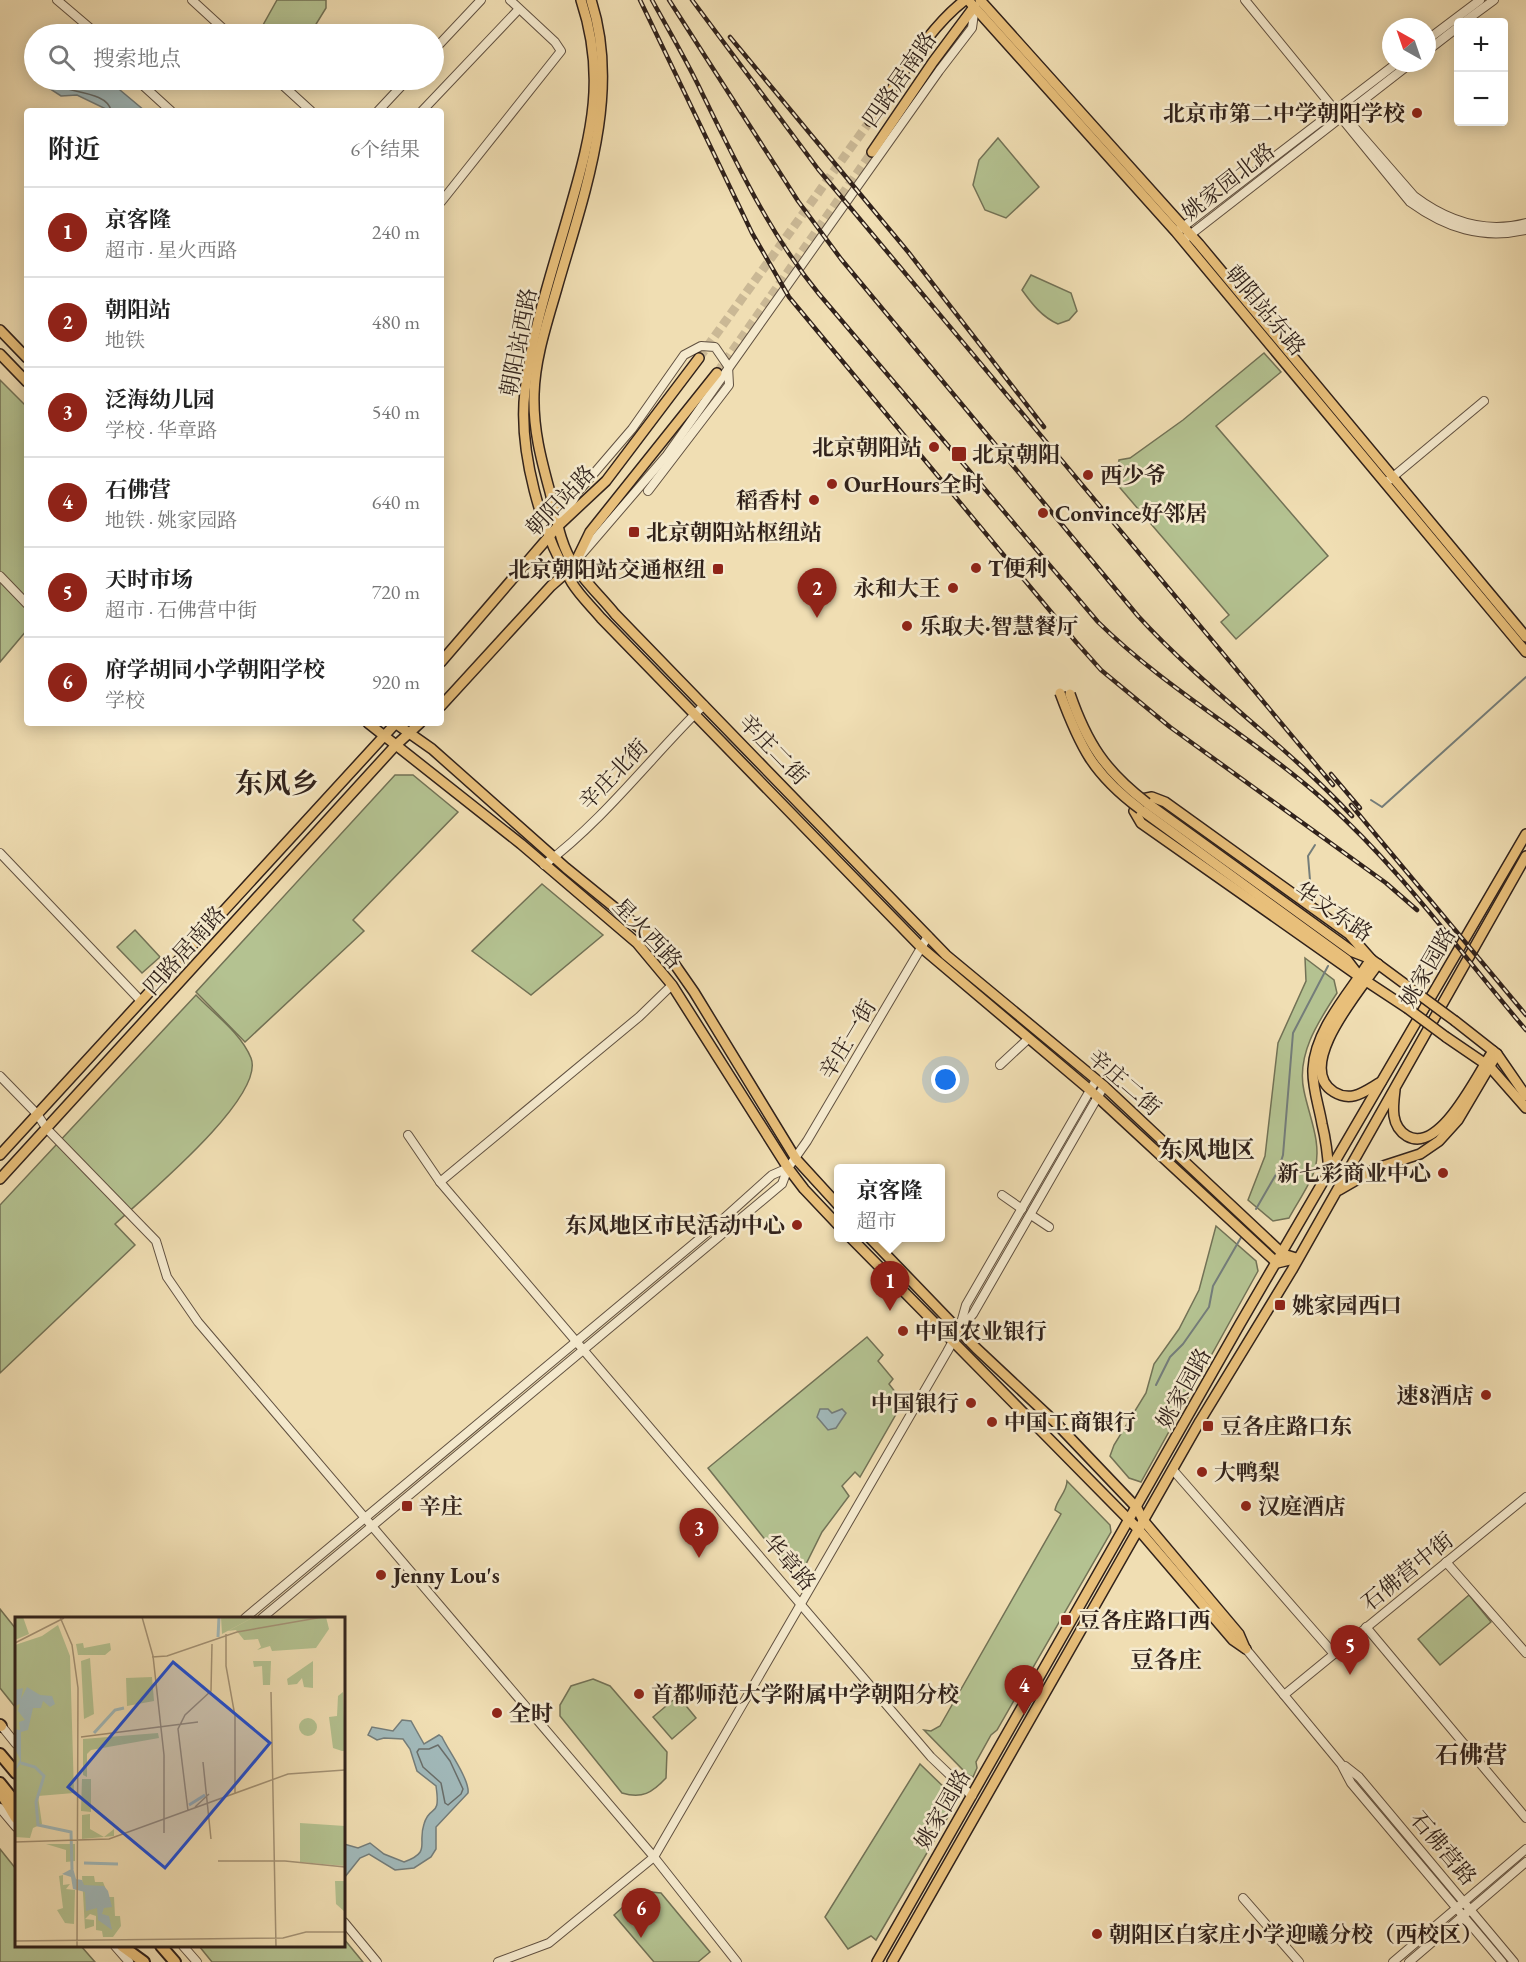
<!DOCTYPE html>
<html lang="zh">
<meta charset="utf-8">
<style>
:root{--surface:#fff;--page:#f6f6f6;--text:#222;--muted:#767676;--line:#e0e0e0;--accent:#8f2418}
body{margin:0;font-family:"EB Garamond","Noto Serif SC",serif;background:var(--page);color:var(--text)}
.controls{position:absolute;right:18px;top:18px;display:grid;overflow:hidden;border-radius:6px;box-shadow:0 3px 15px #0003}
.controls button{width:54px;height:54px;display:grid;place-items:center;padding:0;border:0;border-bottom:2px solid var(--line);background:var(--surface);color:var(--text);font:30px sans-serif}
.compass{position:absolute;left:1382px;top:18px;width:54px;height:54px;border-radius:50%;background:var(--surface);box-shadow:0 3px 15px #0003;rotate:320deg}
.you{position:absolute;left:946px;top:1080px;width:21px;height:21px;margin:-15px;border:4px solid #fff;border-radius:50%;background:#1a73e8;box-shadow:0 0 0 9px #1a73e833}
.badge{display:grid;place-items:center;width:39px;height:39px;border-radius:50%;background:var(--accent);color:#fff;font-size:20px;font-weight:700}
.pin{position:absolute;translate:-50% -50px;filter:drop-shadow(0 2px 3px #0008)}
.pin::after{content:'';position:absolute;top:32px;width:21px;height:18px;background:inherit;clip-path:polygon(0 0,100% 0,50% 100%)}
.popup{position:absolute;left:834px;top:1164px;width:111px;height:78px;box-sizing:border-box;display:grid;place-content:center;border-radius:6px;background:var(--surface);filter:drop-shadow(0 2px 4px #0005);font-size:20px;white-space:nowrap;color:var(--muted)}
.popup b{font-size:22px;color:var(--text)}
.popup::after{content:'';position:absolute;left:50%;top:100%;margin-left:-12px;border:12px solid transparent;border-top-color:var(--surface)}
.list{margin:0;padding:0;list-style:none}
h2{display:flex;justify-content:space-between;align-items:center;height:78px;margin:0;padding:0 24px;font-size:26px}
h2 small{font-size:20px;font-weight:400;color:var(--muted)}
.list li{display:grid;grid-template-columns:39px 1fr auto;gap:18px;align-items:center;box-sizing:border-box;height:90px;padding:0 24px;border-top:2px solid var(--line)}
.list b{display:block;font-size:22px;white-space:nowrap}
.list p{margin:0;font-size:20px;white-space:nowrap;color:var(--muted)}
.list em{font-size:20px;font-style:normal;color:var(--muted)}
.icon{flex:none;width:33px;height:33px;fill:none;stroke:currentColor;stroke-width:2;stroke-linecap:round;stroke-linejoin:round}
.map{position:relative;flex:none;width:1526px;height:1962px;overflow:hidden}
.search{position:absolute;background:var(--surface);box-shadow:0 3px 15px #0003;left:24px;top:24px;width:420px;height:66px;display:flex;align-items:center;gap:15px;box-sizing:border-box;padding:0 21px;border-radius:33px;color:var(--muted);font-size:22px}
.panel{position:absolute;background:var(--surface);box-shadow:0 3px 15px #0003;left:24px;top:108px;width:420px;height:618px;border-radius:6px}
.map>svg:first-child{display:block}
</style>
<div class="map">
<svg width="1526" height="1962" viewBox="0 0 1526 1962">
<rect width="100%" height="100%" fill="#f0deb3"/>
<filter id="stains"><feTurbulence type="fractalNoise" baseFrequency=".00333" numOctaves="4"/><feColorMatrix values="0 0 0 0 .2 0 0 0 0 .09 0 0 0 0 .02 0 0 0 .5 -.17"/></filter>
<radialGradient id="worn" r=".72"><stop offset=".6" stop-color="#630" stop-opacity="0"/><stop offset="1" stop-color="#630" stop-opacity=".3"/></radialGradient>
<g fill="#b4c291" stroke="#727256" stroke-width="1.5">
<path d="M277 0H326V8L310 34H258Z"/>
<path d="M998 138 1039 187 1006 218 985 210 973 185 979 160Z"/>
<path d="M1031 275 1071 293 1077 311 1069 320 1058 324C1042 317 1032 304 1022 290Z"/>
<path d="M1264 353 1281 372 1216 426 1328 556 1236 639 1221 622 1229 615 1115 482 1119 460 1130 458 1183 420Z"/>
<path d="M0 380 27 407V630L0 662Z"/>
<path d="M395 775H413L458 812 353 920 364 931 245 1042 196 992Z"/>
<path d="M542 884 603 935 531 995 472 951Z"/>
<path d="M135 930 160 957 142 973 117 947Z"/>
<path d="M1305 958 1334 980 1337 993C1318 1022 1296 1055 1304 1091 1309 1116 1322 1143 1315 1169 1310 1185 1297 1203 1289 1218L1273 1221 1248 1200 1265 1156 1278 1043 1306 981Z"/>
<path d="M196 995C214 1014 241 1033 251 1058 266 1097 144 1197 115 1224L135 1245 0 1373V1205Z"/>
<path d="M1216 1226 1256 1261 1258 1271 1141 1482 1129 1478 1110 1456 1114 1445 1146 1393 1154 1364 1179 1329 1199 1290Z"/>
<path d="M867 1337 883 1355 878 1361 893 1379 889 1384 903 1402 860 1477 855 1472 842 1486 849 1496 822 1532 806 1564 787 1567 708 1468Z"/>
<path d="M1067 1481 1110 1525 1111 1532 997 1730 991 1735 976 1762 977 1768 973 1777 968 1775 924 1730 931 1731 940 1726 1061 1514 1055 1510C1057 1499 1067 1492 1067 1481Z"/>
<path d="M1469 1595 1491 1622 1440 1665 1418 1639Z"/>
<path d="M0 1609 16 1629V1708L0 1688Z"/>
<path d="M593 1679 610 1686 667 1752 666 1778C652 1793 642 1799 622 1793L560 1716V1705L571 1686Z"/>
<path d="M678 1696 696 1718 672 1739 653 1717Z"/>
<path d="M920 1764 952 1795 955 1805 876 1940 871 1936 848 1949 825 1917Z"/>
<path d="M0 1849 16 1869V1946H81L95 1962H0Z"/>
<path d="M641 1891 661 1893 710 1952 698 1962H654L614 1915Z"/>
<path d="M344 1939 363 1962H212L199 1946H344Z"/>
</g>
<g fill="#a1b9ba" stroke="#747d7a" stroke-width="1.5">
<path d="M50 80H108L145 111H110L77 95 61 96 44 85Z"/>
<path d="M820 1409H828L832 1413 842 1409 846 1413 836 1428 828 1430 817 1417Z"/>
<path d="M402 1720 411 1721 424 1744 439 1735 442 1737C448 1750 470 1780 468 1793L436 1827V1849L431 1857 414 1868 395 1870 369 1854 360 1858 344 1878V1844L358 1848 370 1843 384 1854 404 1862C432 1852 417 1844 424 1824 430 1803 441 1820 436 1786L417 1771 410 1749 403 1739 384 1738 377 1740 368 1735 372 1727 393 1731Z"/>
</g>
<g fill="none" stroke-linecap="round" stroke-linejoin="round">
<g stroke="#696e6a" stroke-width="1.5">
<path d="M53 80 54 84C66 93 108 91 111 111"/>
<path d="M438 1745 450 1761 463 1789 461 1794 448 1805 445 1803 441 1783 423 1767 417 1752 419 1749H429Z"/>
</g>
<g stroke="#747d7a" stroke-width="2">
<path d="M1371 800 1382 807 1526 677"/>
<path d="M1311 892 1308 856 1315 845"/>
<path d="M1256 1209 1278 1171 1283 1155 1293 1033 1328 966"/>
<path d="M1156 1385 1170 1357 1183 1344 1209 1307 1213 1286 1243 1234"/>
</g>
<g stroke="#cab895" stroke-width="9" stroke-dasharray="9 4.5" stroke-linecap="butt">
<path d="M699 358 870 121"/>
<path d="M717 373 872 152"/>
</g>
<g stroke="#615141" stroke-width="10">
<g id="minor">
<path d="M57 0 97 34"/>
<path d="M192 0 229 34"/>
<path d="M1245 0 1410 202C1446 228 1482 240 1526 230"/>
<path d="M1464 22 1494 0"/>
<path d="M1427 40 1480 0"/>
<path d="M434 50 481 0"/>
<path d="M1427 51 1458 27"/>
<path d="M137 80 171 111"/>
<path d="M277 80 311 111"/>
<path d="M378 111 407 80"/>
<path d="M422 111 518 10"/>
<path d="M1340 111 1414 196C1447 221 1484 234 1526 223"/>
<path d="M441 202 561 51 555 42 510 0"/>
<path d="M1179 230 1397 63"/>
<path d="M1186 238 1411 63"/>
<path d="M1388 481 1484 401"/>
<path d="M561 521 578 492 632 429 684 355 701 346 715 347 728 366 729 385 648 491"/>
<path d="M582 554 667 455 939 71 972 28 975 6"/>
<path d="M0 576 27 604"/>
<path d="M0 853 141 1001"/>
<path d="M544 865C605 819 651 757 704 705"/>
<path d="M1000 1065 1028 1039"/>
<path d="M0 1076 37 1114 47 1129 156 1241 167 1277 198 1322 654 1857 737 1962"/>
<path d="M408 1135 440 1182 931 1757 972 1796"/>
<path d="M440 1182 639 1017 672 985"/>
<path d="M1002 1195 1022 1209"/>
<path d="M1031 1215 1049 1227"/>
<path d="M962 1327 973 1314 1104 1086"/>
<path d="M1173 1470 1334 1654"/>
<path d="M1446 1562 1526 1653"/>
<path d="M245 1618 722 1220 772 1175 788 1168"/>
<path d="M262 1618 782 1184 788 1168 807 1141 928 936"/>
<path d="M1366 1627 1526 1818"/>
<path d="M1246 1649 1341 1764 1351 1783 1502 1962"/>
<path d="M1284 1695 1526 1497"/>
<path d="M0 1724 16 1744"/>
<path d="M1345 1766 1359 1777 1514 1962"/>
<path d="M0 1808 16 1827"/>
<path d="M1243 1898 1299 1962"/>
<path d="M344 1922 377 1962"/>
<path d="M115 1946 129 1962"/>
<path d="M183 1946 197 1962"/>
<path d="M498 1962 549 1943 654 1857 947 1352 959 1330 966 1305 1096 1080"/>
<path d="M1393 1962 1526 1849"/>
<path d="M1409 1962 1526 1862"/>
</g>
</g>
<g stroke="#31221b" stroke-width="12">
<g id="major">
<path d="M581 0C606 75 592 132 571 205 554 266 532 328 525 391 518 451 541 532 572 583 580 596 592 607 601 618L922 948 1090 1090 1277 1263 1298 1258"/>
<path d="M591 0C622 95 583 197 557 288 547 323 535 358 534 394 533 429 541 459 550 492 556 516 560 545 574 565 585 582 602 598 615 614L946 955 1104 1086 1283 1254 1296 1258"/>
<path d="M968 0 1176 232 1526 652"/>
<path d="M980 0 1199 244 1526 637"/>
<path d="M870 121C899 81 926 30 965 0"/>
<path d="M872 152 933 62 974 7"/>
<path d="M0 330 27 358"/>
<path d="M0 354 27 382"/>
<path d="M574 565 590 532 717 373"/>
<path d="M441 662 558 526 606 481 699 358"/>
<path d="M441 706 551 586 567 572"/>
<path d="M368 723 521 844 637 943 672 985 788 1168 804 1189 839 1226"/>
<path d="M395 723 432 749 566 868 652 938 671 959 694 992 796 1159 839 1206"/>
<path d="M1147 803 1353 952 1371 959 1417 993"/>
<path d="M1140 809 1347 960 1360 977 1407 1008"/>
<path d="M1378 964C1361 989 1293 1067 1334 1092 1352 1103 1365 1091 1381 1082"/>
<path d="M1455 1021 1497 1054 1526 1096"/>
<path d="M1446 1037 1490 1067 1526 1108"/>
<path d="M1395 1090C1393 1106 1390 1126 1407 1136 1440 1155 1478 1073 1493 1051"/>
<path d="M0 1155 396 723"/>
<path d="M1329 1174C1328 1157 1326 1140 1322 1124 1319 1106 1312 1087 1313 1069 1315 1029 1351 991 1371 959L1349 934 1165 802 1152 797 1142 799 1134 811 1141 823 1360 977"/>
<path d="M0 1179 395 746 420 723"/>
<path d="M1339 1190 1377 1168 1420 1154 1439 1141 1458 1120 1497 1054"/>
<path d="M851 1238 1138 1529 1233 1640 1246 1649"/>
<path d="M870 1238 976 1348 1054 1421 1137 1508 1143 1520 1239 1634 1245 1648"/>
<path d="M877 1962 1240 1324 1526 834"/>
<path d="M892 1962 1200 1421 1292 1270 1526 856"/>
</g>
</g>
<g stroke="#31221b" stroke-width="14">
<g id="highway">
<path d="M0 1725 1 1726"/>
<path d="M0 1754 16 1773"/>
<path d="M0 1783 16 1803"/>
<path d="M0 1791 16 1818"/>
<path d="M122 1946 144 1962"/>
<path d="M161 1946 175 1962"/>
</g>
</g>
<use href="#minor" stroke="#f5eace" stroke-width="8"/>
<use href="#major" stroke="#e8bf7a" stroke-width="9"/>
<use href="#highway" stroke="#e8bf7a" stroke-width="10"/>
<g stroke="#31221b" stroke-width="4.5">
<g id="rail">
<path d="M640 0 752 233 789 297 1076 642 1101 670 1170 727 1386 883 1417 910"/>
<path d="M652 0C669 31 687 61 702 93 737 164 769 233 819 294L1098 622C1167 690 1253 737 1326 802 1401 869 1461 954 1526 1030"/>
<path d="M669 0 798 201 841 259 1138 616C1204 688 1285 744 1352 816"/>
<path d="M692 0 818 169 1333 785"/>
<path d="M730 37 909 253 1044 427"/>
<path d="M1331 774 1360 808"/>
<path d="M1351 805 1526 1015"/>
</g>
</g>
<use href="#rail" stroke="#f5eace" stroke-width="2" stroke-dasharray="7" stroke-linecap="butt"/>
<g stroke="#31221b" stroke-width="12" stroke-linecap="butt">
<g id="major-bridge">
<path d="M1060 693C1080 747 1093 774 1140 809"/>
<path d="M1070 694C1087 743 1105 771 1147 803"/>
<path d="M1417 993 1455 1021"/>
<path d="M1407 1008 1446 1037"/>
</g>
</g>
<use href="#major-bridge" stroke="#e8bf7a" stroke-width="9"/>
</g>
<g fill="#8f2418" stroke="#f5eace" stroke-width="2">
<circle cx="1417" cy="113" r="6"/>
<circle cx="934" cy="447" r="6"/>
<rect x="951" y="446" width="16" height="16" rx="3"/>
<circle cx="1088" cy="475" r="6"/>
<circle cx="832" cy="484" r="6"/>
<circle cx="814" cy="500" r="6"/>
<circle cx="1043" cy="513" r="6"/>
<rect x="628" y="526" width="12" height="12" rx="3"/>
<circle cx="976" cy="568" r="6"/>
<rect x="712" y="563" width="12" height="12" rx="3"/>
<circle cx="953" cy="588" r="6"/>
<circle cx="907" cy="626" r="6"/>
<circle cx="1443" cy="1173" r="6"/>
<circle cx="797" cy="1225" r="6"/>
<rect x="1274" y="1299" width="12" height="12" rx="3"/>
<circle cx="903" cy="1331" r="6"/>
<circle cx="1486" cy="1395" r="6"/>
<circle cx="971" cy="1403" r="6"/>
<circle cx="992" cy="1422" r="6"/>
<rect x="1202" y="1420" width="12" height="12" rx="3"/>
<circle cx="1202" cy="1472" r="6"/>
<rect x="401" y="1500" width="12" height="12" rx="3"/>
<circle cx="1246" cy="1506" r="6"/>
<circle cx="381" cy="1575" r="6"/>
<rect x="1060" y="1614" width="12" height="12" rx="3"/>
<circle cx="639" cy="1694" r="6"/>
<circle cx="497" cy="1713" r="6"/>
<circle cx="1097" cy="1934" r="6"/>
</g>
<g text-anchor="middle" stroke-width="5" stroke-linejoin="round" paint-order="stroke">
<g font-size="22" fill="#31221b" stroke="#f5eace">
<text transform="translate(899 79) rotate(-55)" y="8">四路居南路</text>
<text transform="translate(1228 181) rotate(-38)" y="8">姚家园北路</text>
<text transform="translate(1266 310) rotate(50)" y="8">朝阳站东路</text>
<text transform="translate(518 342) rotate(-79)" y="8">朝阳站西路</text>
<text transform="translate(560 500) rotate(-46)" y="8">朝阳站路</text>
<text transform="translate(774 749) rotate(46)" y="8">辛庄二街</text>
<text transform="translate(613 774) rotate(-46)" y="8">辛庄北街</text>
<text transform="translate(1334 911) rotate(34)" y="8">华文东路</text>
<text transform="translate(648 933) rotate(46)" y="8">星火西路</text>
<text transform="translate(184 950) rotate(-48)" y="8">四路居南路</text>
<text transform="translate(1427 967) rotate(-60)" y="8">姚家园路</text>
<text transform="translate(847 1039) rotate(-59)" y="8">辛庄一街</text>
<text transform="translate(1125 1082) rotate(41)" y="8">辛庄二街</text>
<text transform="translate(1183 1388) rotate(-61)" y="8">姚家园路</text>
<text transform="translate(790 1562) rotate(49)" y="8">华章路</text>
<text transform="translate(1407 1571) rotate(-39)" y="8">石佛营中街</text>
<text transform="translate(942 1809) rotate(-60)" y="8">姚家园路</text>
<text transform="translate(1444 1848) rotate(50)" y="8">石佛营路</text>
</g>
<g font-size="22" font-weight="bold" fill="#31221b" stroke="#f5eace" text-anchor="start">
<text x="1405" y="121" text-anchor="end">北京市第二中学朝阳学校</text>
<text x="922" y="455" text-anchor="end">北京朝阳站</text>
<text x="972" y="462">北京朝阳</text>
<text x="1100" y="483">西少爷</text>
<text x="844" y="492">OurHours全时</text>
<text x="802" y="508" text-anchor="end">稻香村</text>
<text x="1055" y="521">Convince好邻居</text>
<text x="646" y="540">北京朝阳站枢纽站</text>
<text x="988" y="576">T便利</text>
<text x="706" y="577" text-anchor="end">北京朝阳站交通枢纽</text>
<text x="941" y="596" text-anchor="end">永和大王</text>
<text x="919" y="634">乐取夫·智慧餐厅</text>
<text x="1431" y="1181" text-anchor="end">新七彩商业中心</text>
<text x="785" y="1233" text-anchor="end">东风地区市民活动中心</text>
<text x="1292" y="1313">姚家园西口</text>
<text x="915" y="1339">中国农业银行</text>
<text x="1474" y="1403" text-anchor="end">速8酒店</text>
<text x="959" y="1411" text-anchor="end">中国银行</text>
<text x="1004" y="1430">中国工商银行</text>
<text x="1220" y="1434">豆各庄路口东</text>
<text x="1214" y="1480">大鸭梨</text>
<text x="419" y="1514">辛庄</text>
<text x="1258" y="1514">汉庭酒店</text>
<text x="393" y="1583">Jenny Lou's</text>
<text x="1078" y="1628">豆各庄路口西</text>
<text x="651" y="1702">首都师范大学附属中学朝阳分校</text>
<text x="509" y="1721">全时</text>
<text x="1109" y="1942">朝阳区白家庄小学迎曦分校（西校区）</text>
</g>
<g font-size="24" font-weight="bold" fill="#31221b" stroke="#f5eace">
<text x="1207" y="1158">东风地区</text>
<text x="1166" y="1668">豆各庄</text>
<text x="1471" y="1763">石佛营</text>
</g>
<g font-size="28" font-weight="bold" fill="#31221b" stroke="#f5eace">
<text x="277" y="793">东风乡</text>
</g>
</g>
<g transform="translate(15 1617)">
<rect width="330" height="330" fill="#f0deb3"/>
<path d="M0 0H8L14 17 0 23ZM206 0H234L235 2 207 17ZM239 0H311L314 12 301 31 257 34 255 29 242 33 246 30 243 22 229 23 221 13 213 14ZM43 8 55 39 59 176 23 179 27 207 18 211 15 221 0 220V28L27 19ZM68 26 69 31 95 26 96 33 90 38H63L61 27ZM75 41 79 97 69 102 66 44ZM238 44H256L255 68H248L247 49 239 50ZM298 44V71L289 70 287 61 282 67 273 68 272 62ZM137 60 139 84 112 89 111 61ZM328 75 330 134H327L318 131 314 100 322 99 323 79ZM284 110a9 9 0 1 1 18 0a9 9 0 1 1-18 0ZM143 116 144 121 76 133 72 137V160L68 158V122ZM67 162H76V195L66 194ZM75 197V212L89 220 99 212V219L67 222V198ZM285 206 330 209V249L285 245ZM31 227H60V244L51 245V233ZM48 258V268L55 267 51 272 60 273 59 307 50 306 42 293 48 291 44 259ZM67 259H79L80 265H88L94 280H99L100 299H105L106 309 98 320H88L87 314 81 313V299L75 297 70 302 79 303V309L70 312ZM320 264H330V295L321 287Z" fill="#b4c291"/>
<path d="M12 70 25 78 37 79 40 87 35 90 28 84 26 91H18L13 113 6 115V146L0 154 5 142 0 132V112L5 113 4 105 10 103 3 94 5 87 0 89V73L8 71 6 82ZM58 251 61 262 67 263 69 268 89 269 93 274 97 290 89 291 87 297 94 299 97 313 83 303 82 291 71 294 70 275 58 272 56 260 47 257Z" fill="#a1b9ba"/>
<path fill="none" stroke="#a1b9ba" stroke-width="3" d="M203 20 204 0M79 116 100 93 109 91M6 146 20 150 29 159 21 185 23 208 56 215 57 252M174 188 190 178M69 246 103 247"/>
<path fill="none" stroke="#a49376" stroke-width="1.5" d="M45 0 57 28 63 71 62 330M127 0 138 39 149 138V216M211 17V49L220 99V176M0 26 49 1M137 40 152 39 222 15 308 0M256 75 261 330M66 120 183 105M188 145 196 222M180 190 194 177M173 194 163 112 170 98 196 74 197 27M0 225 94 222 273 157 330 153M203 244H270L330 250M0 324 268 321 291 315H330"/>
<path fill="#1d4ed8" fill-opacity="0.15" stroke="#1d4ed8" stroke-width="3" d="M158 45 255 126 150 251 53 170Z"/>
<rect width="330" height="330" fill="none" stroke="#31221b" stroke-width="3"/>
</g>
<rect width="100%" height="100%" filter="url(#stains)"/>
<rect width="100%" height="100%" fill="url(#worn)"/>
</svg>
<div class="controls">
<button>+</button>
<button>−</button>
</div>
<svg class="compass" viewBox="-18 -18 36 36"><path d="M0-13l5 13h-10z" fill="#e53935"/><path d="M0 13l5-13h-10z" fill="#767676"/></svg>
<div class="you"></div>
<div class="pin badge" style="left:890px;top:1311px">1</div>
<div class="popup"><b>京客隆</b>超市</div>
<div class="pin badge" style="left:817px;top:618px">2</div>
<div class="pin badge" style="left:699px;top:1558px">3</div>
<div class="pin badge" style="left:1024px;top:1715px">4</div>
<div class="pin badge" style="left:1350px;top:1675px">5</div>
<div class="pin badge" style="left:641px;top:1938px">6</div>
<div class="search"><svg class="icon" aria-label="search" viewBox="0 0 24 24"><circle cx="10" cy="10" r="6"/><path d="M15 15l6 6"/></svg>搜索地点</div>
<section class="panel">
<h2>附近<small>6个结果</small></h2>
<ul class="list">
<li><span class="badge">1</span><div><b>京客隆</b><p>超市 · 星火西路</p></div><em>240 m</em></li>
<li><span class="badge">2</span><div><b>朝阳站</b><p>地铁</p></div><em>480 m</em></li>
<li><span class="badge">3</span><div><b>泛海幼儿园</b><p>学校 · 华章路</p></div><em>540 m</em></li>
<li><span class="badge">4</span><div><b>石佛营</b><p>地铁 · 姚家园路</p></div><em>640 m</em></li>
<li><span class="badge">5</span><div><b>天时市场</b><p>超市 · 石佛营中街</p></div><em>720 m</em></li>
<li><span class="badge">6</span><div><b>府学胡同小学朝阳学校</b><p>学校</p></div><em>920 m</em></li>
</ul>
</section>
</div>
